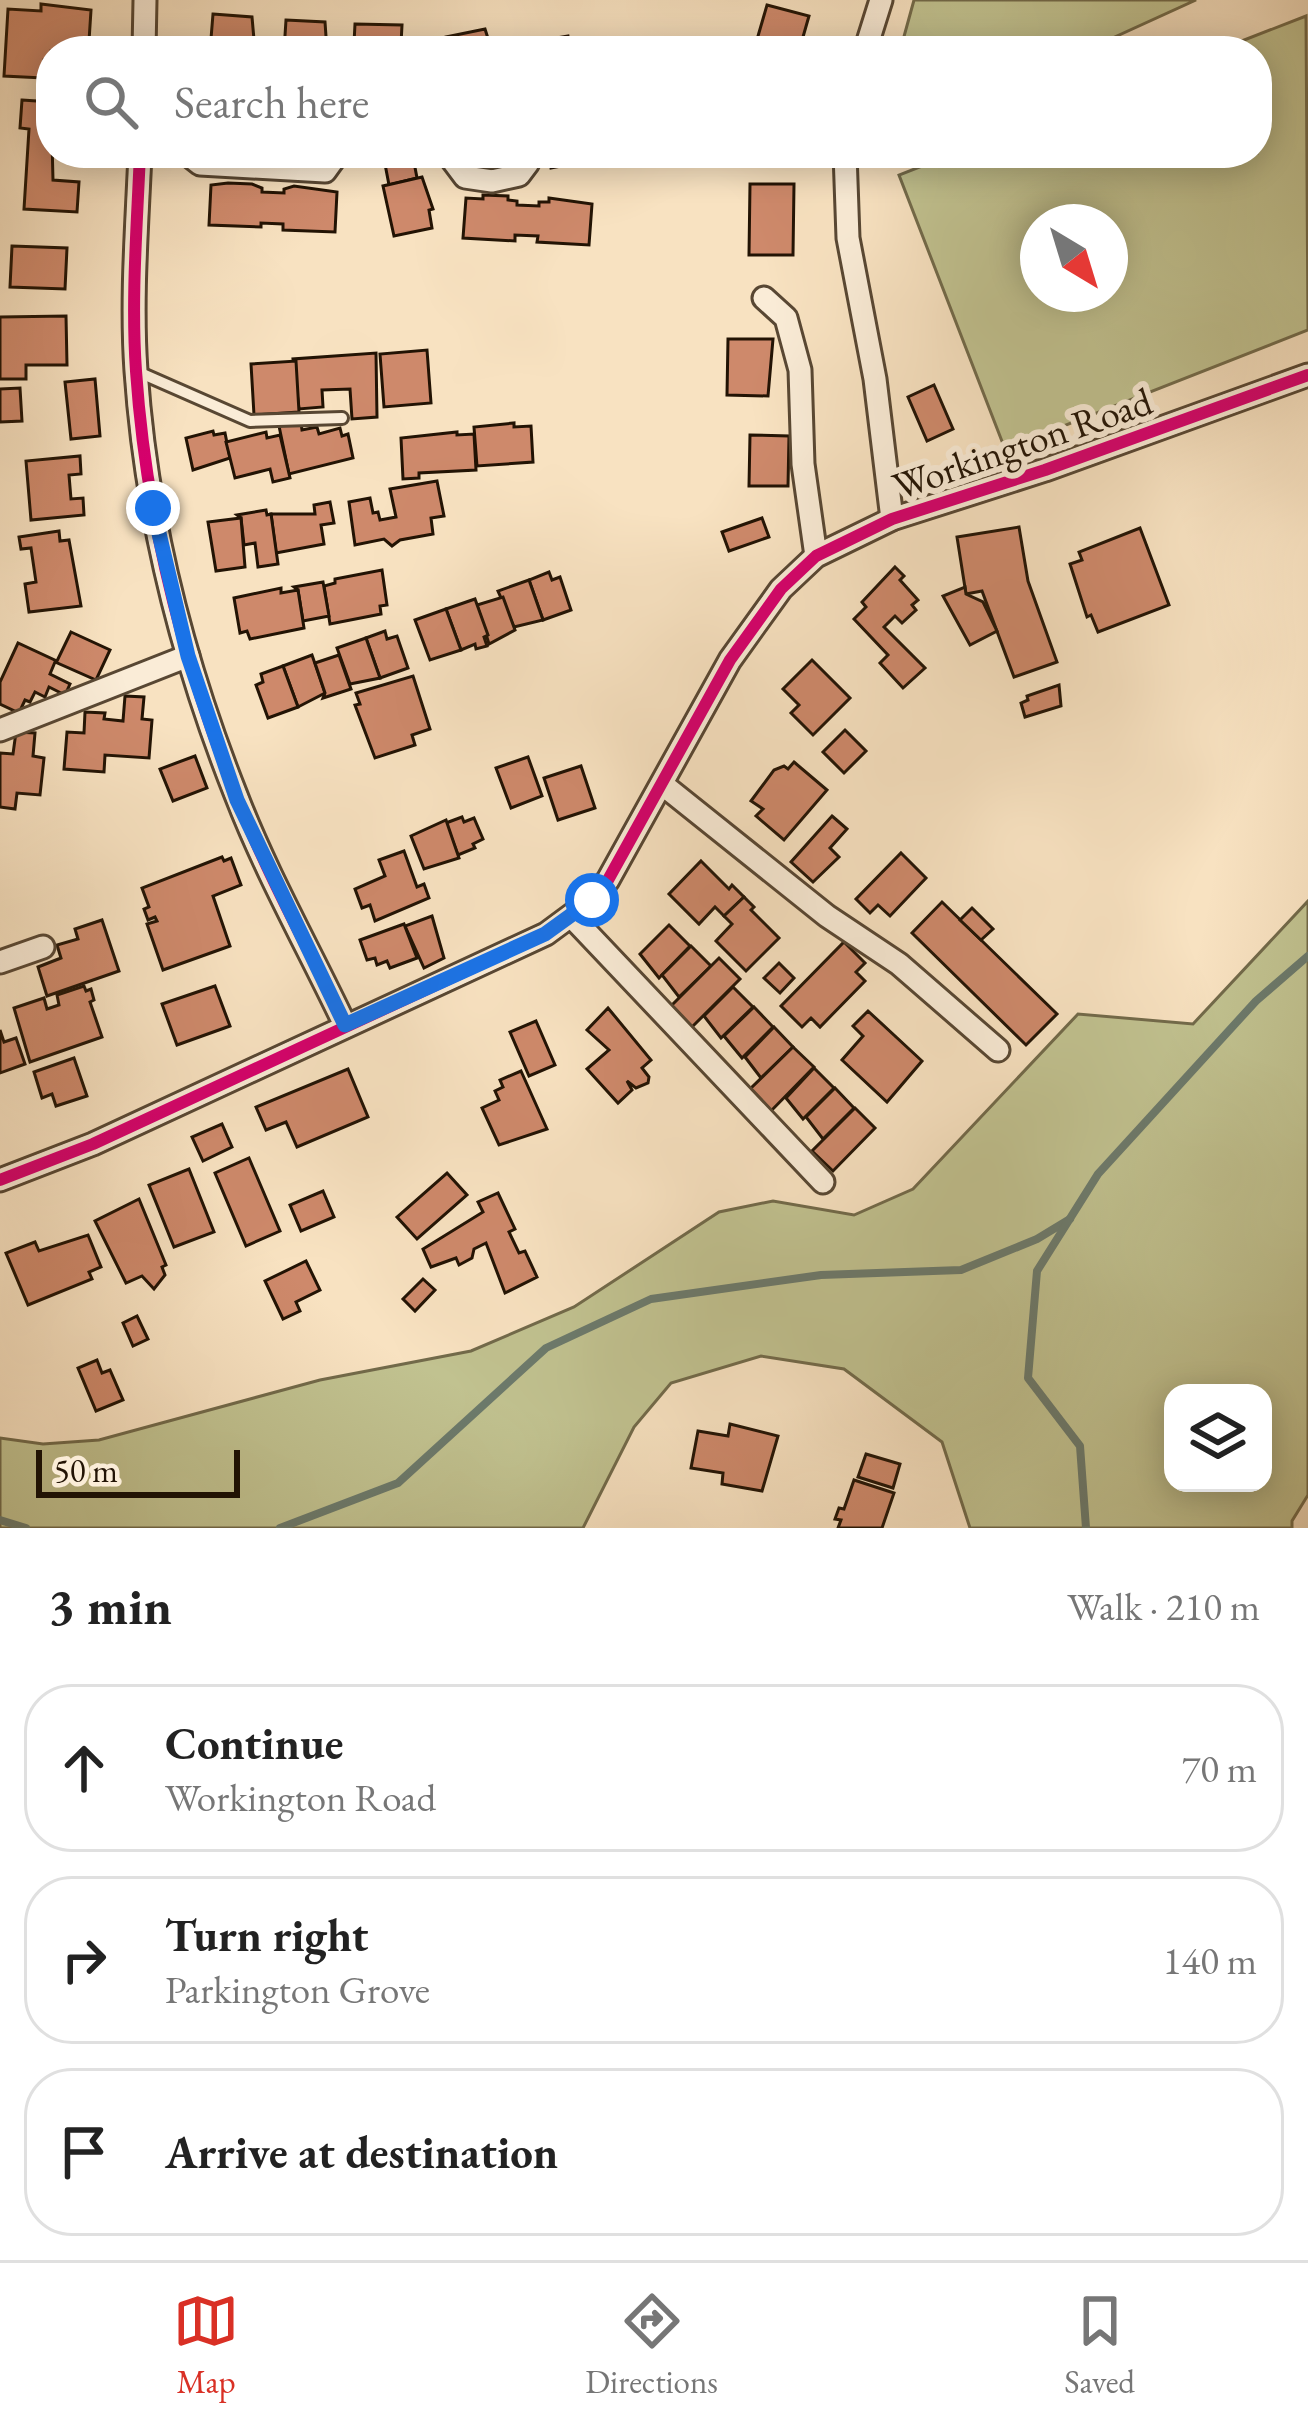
<!DOCTYPE html>
<meta charset="utf-8">
<style>
:root{--surface:#fff;--page:#f2f2f2;--text:#222;--muted:#767676;--line:#e0e0e0;--accent:#d93025}
body{margin:0;font-family:"EB Garamond",serif;background:var(--page);color:var(--text)}
.controls{position:absolute;right:36px;bottom:36px;display:grid;overflow:hidden;border-radius:24px;box-shadow:0 6px 30px #0003}
.controls button{width:108px;height:108px;display:grid;place-items:center;padding:0;border:0;border-bottom:3px solid var(--line);background:var(--surface);color:var(--text);font:60px sans-serif}
.compass{position:absolute;left:1020px;top:204px;width:108px;height:108px;border-radius:50%;background:var(--surface);box-shadow:0 6px 30px #0003;rotate:142deg}
.scale{position:absolute;left:36px;bottom:30px;width:204px;box-sizing:border-box;padding-left:12px;border:6px solid #221304;border-top:0;font-size:33px;line-height:42px;white-space:nowrap;color:#221304;-webkit-text-stroke:9px #faecd7;paint-order:stroke}
.stop{position:absolute;width:36px;height:36px;margin:-27px;border:9px solid #1a73e8;border-radius:50%;background:#fff}
.stop.end{background:#1a73e8;border-color:#fff;box-shadow:0 3px 12px #0008}
.list{margin:0;padding:0;list-style:none}
h2{display:flex;justify-content:space-between;align-items:center;height:156px;margin:0;padding:0 48px;font-size:51px}
h2 small{font-size:39px;font-weight:400;color:var(--muted)}
.list li{display:grid;grid-template-columns:78px 1fr auto;gap:36px;align-items:center;box-sizing:border-box;height:168px;margin:0 24px 24px;padding:0 24px;border:3px solid var(--line);border-radius:48px}
.list b{display:block;font-size:45px;white-space:nowrap}
.list p{margin:0;font-size:39px;white-space:nowrap;color:var(--muted)}
.list em{font-size:39px;font-style:normal;color:var(--muted)}
.icon{flex:none;width:66px;height:66px;fill:none;stroke:currentColor;stroke-width:2;stroke-linecap:round;stroke-linejoin:round}
.map{position:relative;flex:none;width:1308px;height:1528px;overflow:hidden}
.search{position:absolute;background:var(--surface);box-shadow:0 6px 30px #0003;left:36px;right:36px;top:36px;height:132px;display:flex;align-items:center;gap:30px;box-sizing:border-box;padding:0 42px;border-radius:48px;color:var(--muted);font-size:45px}
.sheet{height:732px;background:var(--surface)}
nav{display:flex;justify-content:space-around;align-items:center;box-sizing:border-box;height:168px;border-top:3px solid var(--line);background:var(--surface);font-size:33px;color:var(--muted)}
nav a{display:grid;justify-items:center;gap:6px}
nav .on{color:var(--accent)}
.map>svg:first-child{display:block}
</style>
<div class="map">
<svg width="1308" height="1528" viewBox="0 0 1308 1528">
<rect width="100%" height="100%" fill="#f8e2c1"/>
<filter id="stains"><feTurbulence type="fractalNoise" baseFrequency=".00167" numOctaves="4"/><feColorMatrix values="0 0 0 0 .2 0 0 0 0 .09 0 0 0 0 .02 0 0 0 .5 -.17"/></filter>
<radialGradient id="worn" r=".72"><stop offset=".6" stop-color="#630" stop-opacity="0"/><stop offset="1" stop-color="#630" stop-opacity=".3"/></radialGradient>
<g fill="#c1c290" stroke="#726a4a" stroke-width="3" fill-rule="evenodd">
<path d="M914 0H1196L1084 51H900Z"/>
<path d="M1306 16 1308 330 1005 449 899 175 955 153H1257V51H1216ZM1110 222V294H1038V222Z"/>
<path d="M1308 901V1495L1292 1521V1528H970L942 1442 844 1369 761 1356 671 1383 634 1427 583 1528H0V1438L43 1444 99 1440 320 1380 471 1351 574 1307 719 1212 773 1201 854 1215 913 1189 1078 1014 1193 1024ZM1263 1393V1483H1173V1393Z"/>
</g>
<g fill="none" stroke-linecap="round" stroke-linejoin="round">
<g stroke="#6c7a6c" stroke-width="8">
<path d="M0 1520 26 1528"/>
<path d="M280 1528 398 1483 546 1348 651 1299 821 1275 961 1270 1037 1239 1070 1219"/>
<path d="M1086 1528 1080 1446 1028 1378 1037 1271 1098 1174 1256 1001 1308 956"/>
</g>
</g>
<g fill="#ce896b" stroke="#221304" stroke-width="3">
<path d="M41 4 91 10 89 41 84 40 83 51H51V78L50 60H44L43 78 4 76 8 9 41 11Z"/>
<path d="M767 5 809 16 799 51H748L751 41 756 43Z"/>
<path d="M213 14 252 17 255 51H210Z"/>
<path d="M286 20 325 22 327 51H284Z"/>
<path d="M355 24 402 25 401 44 373 40V44L354 43Z"/>
<path d="M485 29 492 51H448L446 37Z"/>
<path d="M568 36 571 51H529L528 43Z"/>
<path d="M22 100 51 102 53 180 79 182 77 212 24 209 29 129 20 128Z"/>
<path d="M549 153H590L592 160 551 168Z"/>
<path d="M714 153H779V162L714 163Z"/>
<path d="M413 157 417 178 389 185 385 164Z"/>
<path d="M422 177 433 209 429 210 432 228 394 236 383 186Z"/>
<path d="M228 183 252 184 262 188V192L284 193V189L294 186 337 192 335 232 283 230V224L261 223V227L209 225 211 185Z"/>
<path d="M750 184H794L793 255H749Z"/>
<path d="M483 195 508 196V200L517 201V205L539 206V202H549V198L592 204 589 245 537 242 538 236 515 235V241L463 238 466 198 483 199Z"/>
<path d="M12 246 67 248 65 289 10 287Z"/>
<path d="M66 316 67 365H26V379H0V317Z"/>
<path d="M728 339H773L768 396 727 395Z"/>
<path d="M427 350 431 403 384 407 380 354Z"/>
<path d="M376 353 377 417 352 419 350 389 322 390 323 407 299 409 293 359Z"/>
<path d="M296 361 299 412 254 415 251 364Z"/>
<path d="M95 379 100 436 71 439 65 382Z"/>
<path d="M934 385 953 429 927 441 908 397Z"/>
<path d="M20 388 22 421 0 422V389Z"/>
<path d="M301 423 302 430 317 427 319 434 340 428 342 436 348 434 353 458 289 474 279 426Z"/>
<path d="M514 423V427L531 426 533 462 477 466 474 427Z"/>
<path d="M213 431 214 435 225 433 230 458 193 470 186 438Z"/>
<path d="M266 432 267 438 280 435 290 478 273 482 270 469 235 478 226 442Z"/>
<path d="M457 432V435L474 434 476 470 419 473V478L403 479 401 438Z"/>
<path d="M750 435 789 436 788 486H749Z"/>
<path d="M80 456 81 474 69 475 71 499 83 498 84 515 31 520 26 461Z"/>
<path d="M437 481 444 516 431 518 433 534 400 540 392 546 384 539 355 545 349 502 370 498 373 513 378 512 380 520 396 517 390 489Z"/>
<path d="M330 502 334 523 321 525 324 544 276 553 271 514H315L314 505Z"/>
<path d="M266 510 267 515 271 514 278 564 258 567 255 543 244 545 241 518 237 515Z"/>
<path d="M241 518 245 567 216 571 208 522Z"/>
<path d="M762 518 769 537 729 551 722 532Z"/>
<path d="M1019 527 1028 581 1057 662 1014 677 982 591 966 594 957 537Z"/>
<path d="M1140 528 1169 605 1098 632 1091 615 1087 617 1070 564 1082 560 1079 552Z"/>
<path d="M59 531 60 541 69 540 81 606 29 612 25 584 36 582 31 548 21 549 19 537Z"/>
<path d="M895 567 904 576 900 580 918 600 912 605 916 610 902 623 895 616 884 627 925 668 903 688 880 663 888 655 854 619 866 607 862 602Z"/>
<path d="M382 570 387 605 380 606 381 614 330 624 324 586 335 583V579Z"/>
<path d="M549 572 552 580 560 577 571 610 543 620 529 580Z"/>
<path d="M529 580 543 620 514 627 498 591Z"/>
<path d="M323 582 329 616 303 621 298 590 294 587Z"/>
<path d="M965 587 966 594 983 602 997 631 970 645 943 596Z"/>
<path d="M281 588V593L298 590 304 628 250 639 247 631 240 633 234 598Z"/>
<path d="M503 597 515 630 489 644 477 605Z"/>
<path d="M475 599 488 635 484 637 487 646 476 649 475 644 461 650 446 609Z"/>
<path d="M446 609 461 650 430 660 415 620Z"/>
<path d="M385 631 387 639 397 636 408 668 380 678 366 638Z"/>
<path d="M71 632 110 650 96 680 55 662 50 674 70 684 65 695 49 687 45 697 35 692 30 702 25 700 19 713 0 704V682L18 643 57 661Z"/>
<path d="M366 638 380 678 350 684 337 648Z"/>
<path d="M312 655 325 693 298 707 283 666Z"/>
<path d="M339 655 351 689 323 698 325 693 315 663Z"/>
<path d="M812 660 850 698 813 735 791 713 799 705 783 689Z"/>
<path d="M283 666 298 707 268 718 256 685 263 682 261 674Z"/>
<path d="M413 676 430 729 412 735 415 745 375 758 355 705 360 704 356 693Z"/>
<path d="M1059 685 1061 706 1025 717 1021 703 1028 700 1027 696Z"/>
<path d="M125 696 144 697 142 719 152 720 149 758 105 755 104 772 64 769 67 732 84 733 85 712 105 713 104 719 123 721Z"/>
<path d="M845 730 866 751 844 773 823 752Z"/>
<path d="M16 732 35 733 33 756 44 758 40 795 17 793 15 809 0 807V753L13 754Z"/>
<path d="M195 756 207 788 173 801 160 769Z"/>
<path d="M528 757 542 796 511 808 496 768Z"/>
<path d="M794 762 827 790 784 840 756 816 763 809 751 801 774 770 784 766 788 769Z"/>
<path d="M581 766 595 808 558 820 544 778Z"/>
<path d="M832 816 847 829 830 848 839 857 813 882 791 862Z"/>
<path d="M462 817 464 822 474 818 483 839 473 844 475 848 458 855 446 823Z"/>
<path d="M446 820 459 858 424 869 411 836Z"/>
<path d="M404 851 417 887 424 884 429 898 375 921 370 905 362 908 355 889 385 876 379 860Z"/>
<path d="M901 853 926 878 890 916 878 905 870 913 856 899Z"/>
<path d="M222 857 224 861 231 858 241 885 213 896 230 946 163 970 147 924 157 921 155 917 148 920 144 909 149 907 142 888Z"/>
<path d="M701 861 729 889 732 885 744 897 724 916 715 907 699 924 669 894Z"/>
<path d="M744 897 754 907 751 910 779 938 746 971 716 941 732 924 724 916Z"/>
<path d="M942 902 1057 1014 1026 1045 912 933Z"/>
<path d="M972 908 993 929 981 940 960 920Z"/>
<path d="M432 916 444 958 424 968 405 926Z"/>
<path d="M102 920 119 971 47 996 38 967 61 958 57 945 78 939 75 929Z"/>
<path d="M404 924 417 958 390 968 387 961 377 965 375 958 367 960 360 940Z"/>
<path d="M669 925 690 946 659 978 640 954Z"/>
<path d="M844 942 865 963 856 972 865 981 820 1027 811 1018 802 1027 781 1006Z"/>
<path d="M691 946 711 966 679 997 662 975Z"/>
<path d="M719 958 740 979 691 1028 670 1007Z"/>
<path d="M779 963 794 978 780 993 764 978Z"/>
<path d="M84 986 86 991 91 989 94 1000 90 1002 102 1037 30 1062 14 1008 44 998 47 1009 59 1005 57 995Z"/>
<path d="M215 986 230 1026 177 1045 162 1004Z"/>
<path d="M733 987 753 1007 721 1038 704 1016Z"/>
<path d="M754 1007 773 1027 742 1058 724 1036Z"/>
<path d="M608 1008 651 1060 642 1068 649 1077 648 1083 636 1088 627 1081 632 1090 618 1103 587 1069 609 1050 587 1030Z"/>
<path d="M868 1011 922 1061 887 1102 842 1060 863 1036 853 1026Z"/>
<path d="M536 1021 555 1065 529 1076 510 1032Z"/>
<path d="M774 1027 793 1047 761 1078 745 1057Z"/>
<path d="M0 1030 4 1042 16 1038 25 1064 0 1073Z"/>
<path d="M793 1047 814 1067 771 1111 749 1090Z"/>
<path d="M74 1058 87 1096 56 1106 52 1094 42 1098 34 1072Z"/>
<path d="M814 1068 834 1088 803 1119 786 1098Z"/>
<path d="M348 1069 368 1117 297 1147 286 1122 266 1130 256 1107Z"/>
<path d="M521 1071 547 1129 499 1145 482 1108 499 1100 495 1091 503 1087 500 1080Z"/>
<path d="M835 1088 854 1108 823 1139 806 1117Z"/>
<path d="M855 1108 875 1128 833 1171 812 1151Z"/>
<path d="M222 1124 232 1147 203 1161 192 1137Z"/>
<path d="M249 1158 280 1231 246 1246 215 1173Z"/>
<path d="M189 1169 214 1232 174 1247 149 1185Z"/>
<path d="M447 1173 467 1195 417 1239 397 1217Z"/>
<path d="M323 1191 334 1217 301 1231 290 1205Z"/>
<path d="M498 1193 515 1229 509 1232 519 1253 525 1251 537 1277 505 1293 486 1243 474 1249 472 1258 459 1265 456 1258 431 1267 423 1249 483 1212 478 1202Z"/>
<path d="M139 1199 166 1265 162 1267 165 1275 154 1289 142 1276 126 1283 95 1221Z"/>
<path d="M88 1235 101 1267 89 1272 92 1279 28 1305 6 1253 35 1242 39 1251Z"/>
<path d="M306 1261 320 1290 296 1302 300 1311 283 1319 265 1281Z"/>
<path d="M423 1279 435 1290 415 1311 403 1299Z"/>
<path d="M137 1316 148 1339 133 1346 123 1323Z"/>
<path d="M97 1360 102 1373 110 1370 123 1400 96 1411 78 1368Z"/>
<path d="M730 1424 778 1436 762 1491 722 1484 723 1473 691 1468 698 1431 728 1436Z"/>
<path d="M866 1454 900 1464 893 1488 858 1477Z"/>
<path d="M854 1480 894 1493 882 1528H838L841 1520 835 1519 839 1508 844 1509Z"/>
</g>
<g fill="none" stroke-linecap="round" stroke-linejoin="round">
<g stroke="#584733" stroke-width="16">
<path id="lane" d="M136 371 250 421 342 418"/>
</g>
<g stroke="#584733" stroke-width="27">
<g id="street">
<path d="M144 51 145 0"/>
<path d="M865 51 881 0"/>
<path d="M140 153C137 226 131 299 136 371 146 517 182 659 236 795 266 873 309 949 345 1025"/>
<path d="M186 153 200 164 325 171 338 153"/>
<path d="M447 153 465 177 492 181 519 175 528 163 527 153"/>
<path d="M845 153 848 238 875 379 892 519"/>
<path d="M764 298 786 318 800 370 803 464 816 556"/>
<path d="M0 730 188 656"/>
<path d="M662 784 827 916 899 964 998 1050"/>
<path d="M572 917 823 1182"/>
<path d="M0 962 43 947"/>
<path d="M0 1180 93 1144 546 934 592 900 608 880 730 660 781 589 816 556 892 519 1045 470 1308 375"/>
</g>
</g>
<use href="#lane" stroke="#faecd7" stroke-width="10"/>
<use href="#street" stroke="#faecd7" stroke-width="21"/>
<g stroke="#faecd7" stroke-width="20">
<g id="cycleway">
<path d="M140 153C137 226 131 299 136 371 146 517 182 659 236 795 266 873 309 949 345 1025"/>
<path d="M0 1180 93 1144 546 934 592 900 608 880 730 660 781 589 816 556 892 519 1045 470 1308 375"/>
</g>
</g>
<use href="#cycleway" stroke="#d6006c" stroke-width="12"/>
</g>
<g fill="none" stroke-linecap="round" stroke-linejoin="round">
<path stroke="#1a73e8" stroke-width="15" d="M153 508 188 656 237 800 345 1025 545 934 592 900"/>
</g>
<g text-anchor="middle" stroke-width="12" stroke-linejoin="round" paint-order="stroke">
<g font-size="39" fill="#221304" stroke="#faecd7">
<text transform="translate(1022 443) rotate(-19)" y="14">Workington Road</text>
</g>
</g>
<rect width="100%" height="100%" filter="url(#stains)"/>
<rect width="100%" height="100%" fill="url(#worn)"/>
</svg>
<div class="controls">
<button><svg class="icon" aria-label="layers" viewBox="0 0 24 24"><path d="M12 4l9 5-9 5-9-5zM3 14l9 5 9-5"/></svg></button>
</div>
<svg class="compass" viewBox="-18 -18 36 36"><path d="M0-13l5 13h-10z" fill="#e53935"/><path d="M0 13l5-13h-10z" fill="#767676"/></svg>
<div class="scale">50 m</div>
<div class="stop" style="left:592px;top:900px"></div>
<div class="stop end" style="left:153px;top:508px"></div>
<div class="search"><svg class="icon" aria-label="search" viewBox="0 0 24 24"><circle cx="10" cy="10" r="6"/><path d="M15 15l6 6"/></svg>Search here</div>
</div>
<section class="sheet">
<h2>3 min<small>Walk · 210 m</small></h2>
<ul class="list">
<li><svg class="icon" aria-label="ahead" viewBox="0 0 24 24"><path d="M12 20V5M6 11l6-6 6 6"/></svg><div><b>Continue</b><p>Workington Road</p></div><em>70 m</em></li>
<li><svg class="icon" aria-label="right" viewBox="0 0 24 24"><path d="M7 20v-9h11M14 6l5 5-5 5"/></svg><div><b>Turn right</b><p>Parkington Grove</p></div><em>140 m</em></li>
<li><svg class="icon" aria-label="arrive" viewBox="0 0 24 24"><path d="M6 21V4h12l-3 4 3 4H6"/></svg><div><b>Arrive at destination</b></div></li>
</ul>
</section>
<nav>
<a class="on"><svg class="icon" aria-label="map" viewBox="0 0 24 24"><path d="M3 6l6-2 6 2 6-2v14l-6 2-6-2-6 2zM9 4v14M15 6v14"/></svg>Map</a>
<a><svg class="icon" aria-label="directions" viewBox="0 0 24 24"><path d="M12 3l9 9-9 9-9-9zM9 14v-3h6M13 9l2 2-2 2"/></svg>Directions</a>
<a><svg class="icon" aria-label="saved" viewBox="0 0 24 24"><path d="M7 4h10v16l-5-4-5 4z"/></svg>Saved</a>
</nav>
